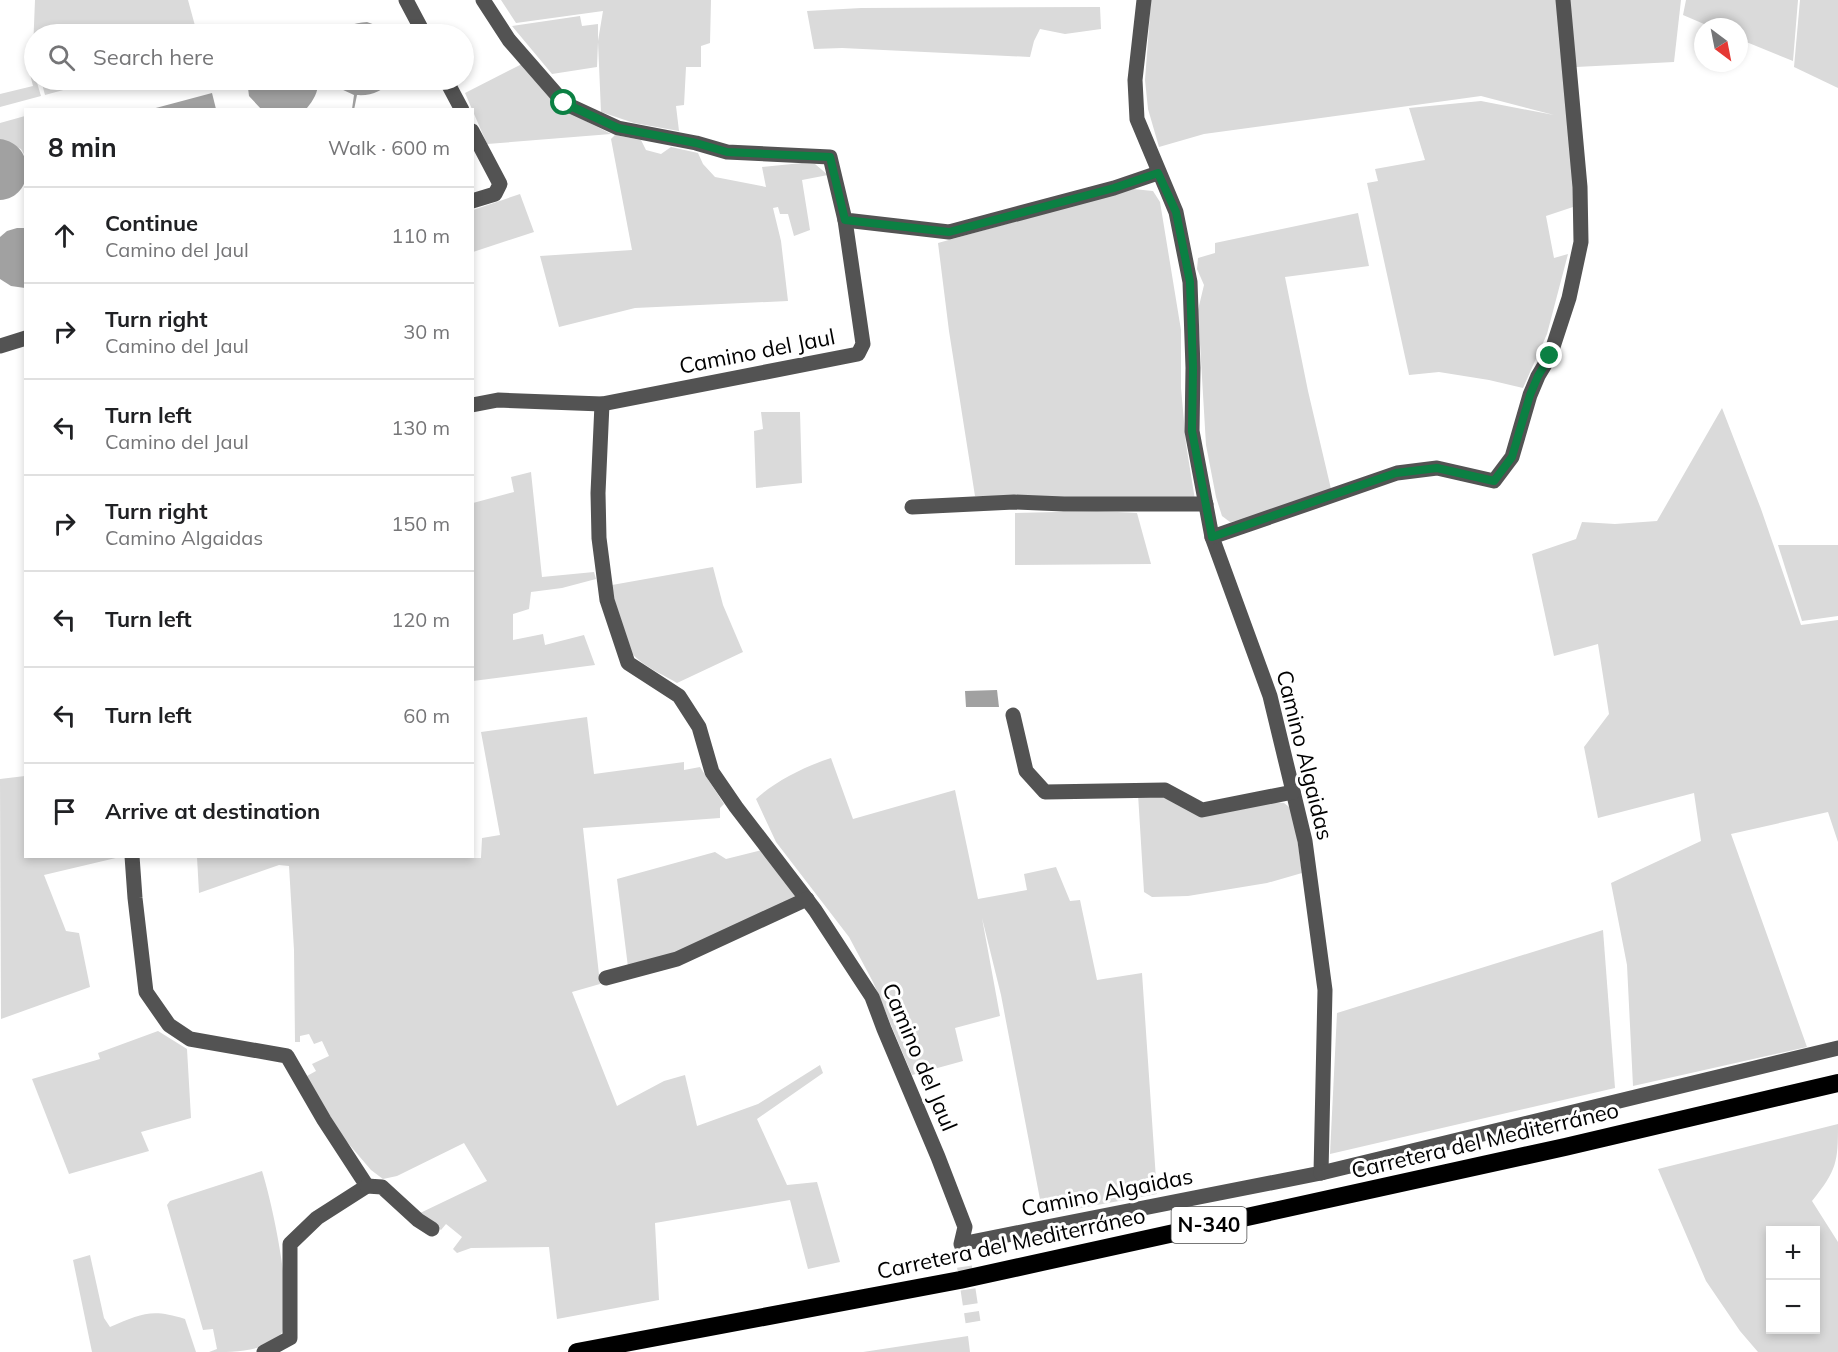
<!DOCTYPE html>
<meta charset="utf-8">
<style>
:root{--surface:#fff;--page:#f2f2f2;--text:#202124;--muted:#757577;--line:#e0e0e0}
body{margin:0;font-family:Mulish,sans-serif;background:var(--page);color:var(--text)}
.controls{position:absolute;right:18px;bottom:18px;display:grid;overflow:hidden;border-radius:0px;box-shadow:0 3px 9px #0003}
.controls button{width:54px;height:54px;display:grid;place-items:center;padding:0;border:0;border-bottom:2px solid var(--line);background:var(--surface);color:var(--text);font:30px sans-serif}
.compass{position:absolute;left:1694px;top:18px;width:54px;height:54px;border-radius:50%;background:var(--surface);box-shadow:0 3px 9px #0003;rotate:148deg}
.stop{position:absolute;width:18px;height:18px;margin:-14px;border:4px solid #0b8043;border-radius:50%;background:#fff}
.stop.end{background:#0b8043;border-color:#fff;box-shadow:0 2px 6px #0008}
.list{margin:0;padding:0;list-style:none}
h2{display:flex;justify-content:space-between;align-items:center;height:78px;margin:0;padding:0 24px;font-size:26px}
h2 small{font-size:20px;font-weight:400;color:var(--muted)}
.list li{display:grid;grid-template-columns:39px 1fr auto;gap:18px;align-items:center;box-sizing:border-box;height:96px;padding:0 24px;border-top:2px solid var(--line)}
.list b{display:block;font-size:22px;white-space:nowrap}
.list p{margin:0;font-size:20px;white-space:nowrap;color:var(--muted)}
.list em{font-size:20px;font-style:normal;color:var(--muted)}
.icon{flex:none;width:33px;height:33px;fill:none;stroke:currentColor;stroke-width:2;stroke-linecap:round;stroke-linejoin:round}
.map{position:relative;flex:none;width:1838px;height:1352px;overflow:hidden}
.search{position:absolute;background:var(--surface);box-shadow:0 3px 9px #0003;left:24px;top:24px;width:450px;height:66px;display:flex;align-items:center;gap:15px;box-sizing:border-box;padding:0 21px;border-radius:33px;color:var(--muted);font-size:22px}
.panel{position:absolute;background:var(--surface);box-shadow:0 3px 9px #0003;left:24px;top:108px;width:450px;height:750px;border-radius:0px}
.map>svg:first-child{display:block}
</style>
<div class="map">
<svg width="1838" height="1352" viewBox="0 0 1838 1352">
<rect width="100%" height="100%" fill="#fff"/>
<g fill="#dadada" fill-rule="evenodd">
<path d="M35 0H188L197 33 207 28V34H129L128 31 113 34H34V57L33 50Z"/>
<path d="M501 0H711L710 43 701 46V67H686L684 105 676 106 679 131 634 123 601 112 598 42 597 67 552 74 512 26 580 16 582 26 598 24V41L603 11 516 23Z"/>
<path d="M1151 0H1558L1576 206 1546 216 1554 258 1568 254 1547 334 1523 388 1489 380 1439 372 1409 375 1367 183 1378 181 1375 169 1425 160 1409 108 1481 101 1554 115 1481 96 1204 134 1159 147 1148 109 1145 80Z"/>
<path d="M1568 0H1681L1674 62 1576 67Z"/>
<path d="M1686 0H1798L1793 61 1739 39V27H1711L1683 15Z"/>
<path d="M1800 0H1838V88L1794 67Z"/>
<path d="M1100 7 1101 29 1065 34 1040 29 1034 41 1030 57 842 48 814 49 807 11 861 8Z"/>
<path d="M522 64 563 109 611 134 487 144 465 93Z"/>
<path d="M33 69 41 96 0 107V94L33 86 29 70Z"/>
<path d="M41 80H100L45 95Z"/>
<path d="M25 116V156L21 149 0 139V123Z"/>
<path d="M615 135 641 140 646 150 661 154 671 147 698 153 703 164 715 177 766 187 762 167 802 163 815 164 828 175 802 180 810 230 794 236 788 214H780L778 207 773 208 781 241 788 301 635 308 559 327 540 256 632 250 611 139Z"/>
<path d="M1133 189 1153 191 1160 202 1181 330V388L1186 444 1195 500 975 496 949 331 938 243Z"/>
<path d="M520 194 534 232 473 252V210Z"/>
<path d="M1358 213 1369 266 1285 277 1308 391 1331 489 1243 520 1230 522 1222 516 1216 497 1206 445 1198 310 1204 285 1197 269 1198 258 1215 253V243Z"/>
<path d="M1722 408 1761 509 1801 625 1838 620V842L1828 812 1731 834 1807 1047 1633 1086 1627 965 1611 883 1701 841 1694 793 1598 818 1584 747 1609 714 1598 644 1554 656 1532 554 1576 539 1582 522 1615 524 1657 521Z"/>
<path d="M761 412H800L802 483 756 488 754 431 763 429Z"/>
<path d="M531 472 542 577 594 572 596 579 562 588 531 592 529 609 513 614V640L543 634 545 645 584 635 595 665 473 681V503L514 492 511 477Z"/>
<path d="M1097 511 1137 513 1151 564 1015 565V513Z"/>
<path d="M1778 545H1838V616L1802 621Z"/>
<path d="M713 567 723 605 743 652 677 683C665 676 650 669 640 661 618 644 616 610 612 585Z"/>
<path d="M587 717 594 774 684 762V770L700 767 724 804 720 808V818L583 828 600 984 572 992 617 1106 664 1081 685 1075 697 1126 758 1104 820 1065 823 1073 757 1119 787 1185 817 1182 840 1262 808 1269 790 1200 655 1223 659 1300 557 1319 549 1247 471 1248 457 1253 453 1249 462 1237 446 1224 441 1230 418 1214 487 1181 464 1143 397 1176 383 1179 371 1170 335 1128 307 1076 316 1071 312 1064 329 1056 322 1041 314 1044 309 1034 300 1036V1042H295L294 950 289 866 279 865 199 893 197 857 481 858 482 838 500 835 481 732Z"/>
<path d="M831 758 853 819 955 790 978 899 1027 890 1024 874 1056 867 1070 901 1080 900 1097 980 1142 973 1157 1194 1043 1215 1001 995 982 918 1000 1016 955 1028 963 1061 912 1075 873 982 849 937 776 842 756 799C777 780 804 767 831 758Z"/>
<path d="M25 776 26 856 120 857 44 875 66 931 79 933 90 987 1 1019 0 779Z"/>
<path d="M1138 794 1163 795 1189 810 1269 802 1284 803 1293 810 1302 873 1267 883 1188 896 1152 897 1144 892Z"/>
<path d="M762 850 800 897 678 953 628 967 617 879 715 852 726 859Z"/>
<path d="M1603 930 1615 1088 1330 1154 1337 1013Z"/>
<path d="M158 1031 187 1049 191 1118 141 1132 149 1151 69 1174 32 1079 100 1059 98 1053Z"/>
<path d="M1838 1124C1838 1162 1837 1170 1812 1201L1838 1242V1352H1758L1740 1331 1706 1281 1658 1169ZM1770 1230H1816V1330H1770Z"/>
<path d="M262 1171C271 1198 298 1317 279 1337 262 1352 231 1352 209 1352L217 1349 213 1329 203 1330 167 1205 170 1201Z"/>
<path d="M90 1255 104 1318 110 1327C141 1314 151 1308 185 1319L196 1352H92L73 1260Z"/>
<path d="M968 1336 970 1352H863Z"/>
</g>
<g fill="#a1a1a1">
<path d="M367 22 378 26 390 34H335C345 26 353 23 367 22Z"/>
<path d="M247 80H318C319 90 314 100 307 108L308 109H261L249 96Z"/>
<path d="M332 80H392C383 91 372 96 357 95L354 110 352 109 354 95 341 89Z"/>
<path d="M212 93 216 109H152Z"/>
<path d="M0 139C37 144 35 198 0 200Z"/>
<path d="M17 228H25V288L11 286 0 279V237L7 231Z"/>
<path d="M997 690 999 707H966L965 691Z"/>
</g>
<g fill="none" stroke-linecap="round" stroke-linejoin="round">
<path stroke="#d9d9d9" stroke-width="15" stroke-dasharray="15 8" stroke-linecap="butt" d="M961 1244 973 1322"/>
<g stroke="#535353" stroke-width="15">
<path d="M406 0 424 34"/>
<path d="M483 0 509 40 564 103 618 128 696 143 727 152 830 157 845 220 949 232 1114 188 1158 173"/>
<path d="M446 80 462 110"/>
<path d="M472 131 500 184 495 194 472 201"/>
<path d="M0 346 26 338"/>
<path d="M602 404 598 493 599 538 607 600 628 663 679 696 699 727 712 772 736 807 815 910 872 997 884 1029 938 1157 965 1227 961 1244 1321 1173 1325 990 1305 841 1270 696 1212 537 1192 431 1193 368 1190 282 1176 212 1137 119 1135 80 1144 0"/>
<path d="M472 405 498 400 602 404 858 354 863 344 845 220"/>
<path d="M912 507 1014 502 1064 504H1206"/>
<path d="M1212 537 1397 473 1437 468 1494 481 1512 457 1530 395 1538 376 1550 356 1569 298 1581 242 1580 187 1563 0"/>
<path d="M1013 715 1026 771 1045 792 1165 790 1202 810 1293 792"/>
<path d="M132 856 135 898 146 992 169 1025 190 1039 287 1056 324 1120 367 1186 317 1218 290 1244V1338L264 1352"/>
<path d="M606 978 677 959 807 899"/>
<path d="M1321 1173 1838 1048"/>
<path d="M367 1186 382 1187 418 1220 432 1229"/>
</g>
<path stroke="#000" stroke-width="18" d="M577 1352 960 1280 1565 1147 1838 1083"/>
</g>
<g fill="none" stroke-linecap="round" stroke-linejoin="round">
<path stroke="#0b8043" stroke-width="8" d="M564 103 618 128 696 143 727 152 830 157 845 220 949 232 1114 188 1158 173 1176 212 1190 282 1193 368 1192 431 1212 537 1396 473 1437 468 1494 481 1512 457 1530 395 1538 376 1550 356"/>
</g>
<g text-anchor="middle" stroke-width="6" stroke-linejoin="round" paint-order="stroke">
<rect fill="#fff" stroke="#4c4c4c" stroke-width="1.5" x="1171.5" y="1207" width="75" height="36" rx="4.5"/>
<g font-size="21" font-weight="bold" fill="#000">
<text x="1209" y="1232">N-340</text>
</g>
<g font-size="22" fill="#000" stroke="#fff">
<text transform="translate(757 351) rotate(-11)" y="8">Camino del Jaul</text>
<text transform="translate(1305 755) rotate(76)" y="8">Camino Algaidas</text>
<text transform="translate(920 1057) rotate(67)" y="8">Camino del Jaul</text>
<text transform="translate(1485 1140) rotate(-13)" y="8">Carretera del Mediterráneo</text>
<text transform="translate(1107 1192) rotate(-11)" y="8">Camino Algaidas</text>
<text transform="translate(1011 1243) rotate(-12)" y="8">Carretera del Mediterráneo</text>
</g>
</g>
</svg>
<div class="controls">
<button>+</button>
<button>−</button>
</div>
<svg class="compass" viewBox="-18 -18 36 36"><path d="M0-13l5 13h-10z" fill="#e53935"/><path d="M0 13l5-13h-10z" fill="#757577"/></svg>
<div class="stop" style="left:564px;top:103px"></div>
<div class="stop end" style="left:1550px;top:356px"></div>
<div class="search"><svg class="icon" aria-label="search" viewBox="0 0 24 24"><circle cx="10" cy="10" r="6"/><path d="M15 15l6 6"/></svg>Search here</div>
<section class="panel">
<h2>8 min<small>Walk · 600 m</small></h2>
<ul class="list">
<li><svg class="icon" aria-label="ahead" viewBox="0 0 24 24"><path d="M12 20V5M6 11l6-6 6 6"/></svg><div><b>Continue</b><p>Camino del Jaul</p></div><em>110 m</em></li>
<li><svg class="icon" aria-label="right" viewBox="0 0 24 24"><path d="M7 20v-9h11M14 6l5 5-5 5"/></svg><div><b>Turn right</b><p>Camino del Jaul</p></div><em>30 m</em></li>
<li><svg class="icon" aria-label="left" viewBox="0 0 24 24"><path d="M17 20v-9H6M10 6l-5 5 5 5"/></svg><div><b>Turn left</b><p>Camino del Jaul</p></div><em>130 m</em></li>
<li><svg class="icon" aria-label="right" viewBox="0 0 24 24"><path d="M7 20v-9h11M14 6l5 5-5 5"/></svg><div><b>Turn right</b><p>Camino Algaidas</p></div><em>150 m</em></li>
<li><svg class="icon" aria-label="left" viewBox="0 0 24 24"><path d="M17 20v-9H6M10 6l-5 5 5 5"/></svg><div><b>Turn left</b></div><em>120 m</em></li>
<li><svg class="icon" aria-label="left" viewBox="0 0 24 24"><path d="M17 20v-9H6M10 6l-5 5 5 5"/></svg><div><b>Turn left</b></div><em>60 m</em></li>
<li><svg class="icon" aria-label="arrive" viewBox="0 0 24 24"><path d="M6 21V4h12l-3 4 3 4H6"/></svg><div><b>Arrive at destination</b></div></li>
</ul>
</section>
</div>
